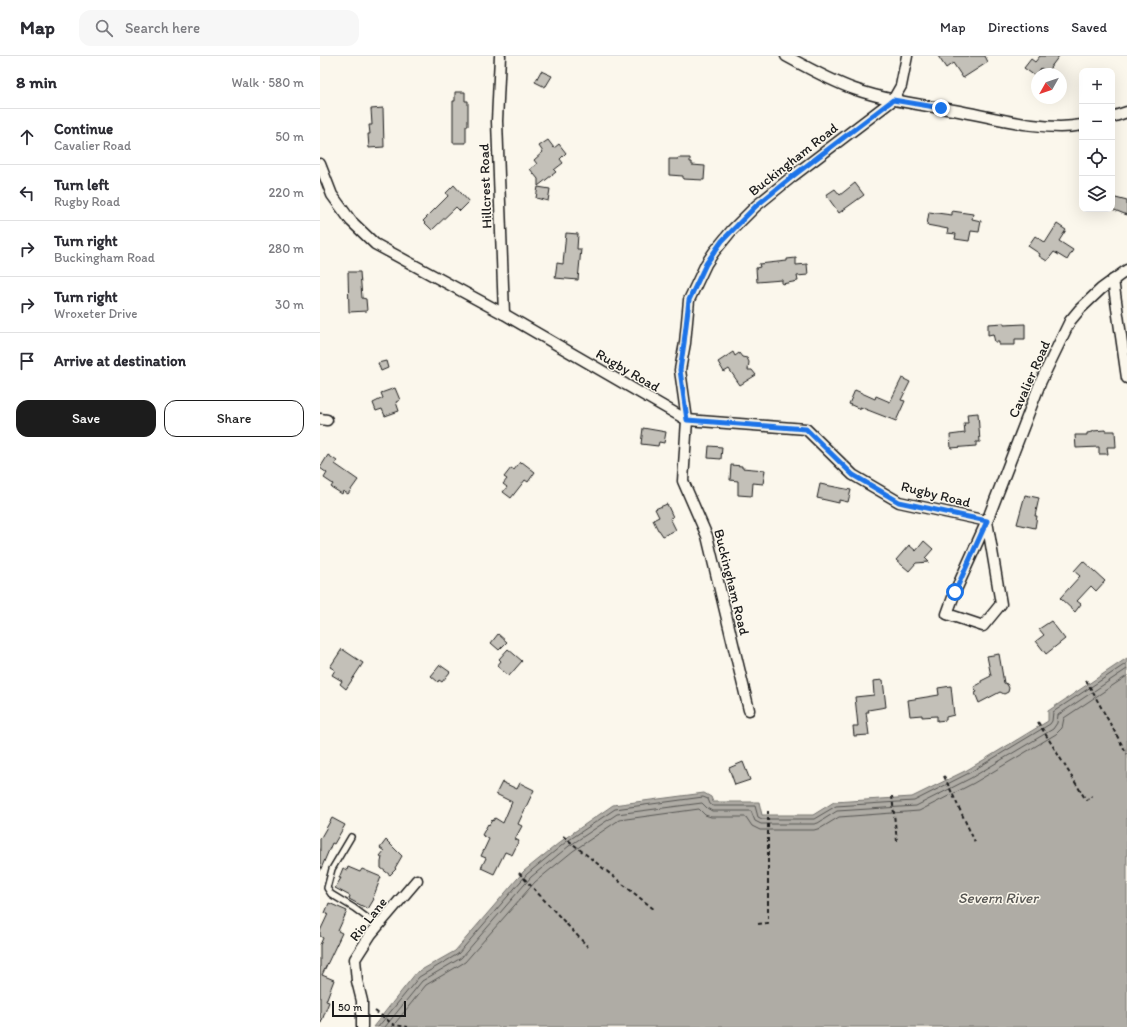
<!DOCTYPE html>
<meta charset="utf-8">
<style>
:root{--surface:#fff;--page:#f7f7f7;--text:#2b2b33;--muted:#7c7c81;--line:#e1e1e2;--accent:#1c1c1c}
body{margin:0;font-family:Itim,sans-serif;background:var(--page);color:var(--text)}
.controls{position:absolute;right:12px;top:12px;display:grid;overflow:hidden;border-radius:8px;box-shadow:0 4px 16px #0002}
.controls button{width:36px;height:36px;display:grid;place-items:center;padding:0;border:0;border-bottom:1px solid var(--line);background:var(--surface);color:var(--text);font:20px sans-serif}
.compass{position:absolute;left:711px;top:12px;width:36px;height:36px;border-radius:50%;background:var(--surface);box-shadow:0 4px 16px #0002;rotate:230deg}
.scale{position:absolute;left:12px;bottom:10px;width:74px;box-sizing:border-box;padding-left:4px;border:2px solid #1c1c1c;border-top:0;font-size:11px;line-height:14px;white-space:nowrap;color:#1c1c1c;-webkit-text-stroke:3px #fbf7ec;paint-order:stroke}
.stop{position:absolute;width:12px;height:12px;margin:-9px;border:3px solid #1a73e8;border-radius:50%;background:#fff}
.stop.end{background:#1a73e8;border-color:#fff;box-shadow:0 1px 4px #0008}
.list{margin:0;padding:0;list-style:none}
h2{display:flex;justify-content:space-between;align-items:center;height:52px;margin:0;padding:0 16px;font-size:17px}
h2 small{font-size:13px;font-weight:400;color:var(--muted)}
.list li{display:grid;grid-template-columns:26px 1fr auto;gap:12px;align-items:center;box-sizing:border-box;height:56px;padding:0 16px;border-top:1px solid var(--line)}
.list b{display:block;font-size:15px;white-space:nowrap}
.list p{margin:0;font-size:13px;white-space:nowrap;color:var(--muted)}
.list em{font-size:13px;font-style:normal;color:var(--muted)}
.actions{display:flex;gap:8px;padding:12px 16px}
.actions a{flex:1;padding:9px 0;border:1px solid var(--accent);border-radius:12px;text-align:center;font-size:14px;color:var(--accent)}
.actions .main{background:var(--accent);color:#fff}
.icon{flex:none;width:22px;height:22px;fill:none;stroke:currentColor;stroke-width:2;stroke-linecap:round;stroke-linejoin:round}
.map{position:relative;flex:none;width:807px;height:971px;overflow:hidden}
header{display:flex;align-items:center;gap:24px;box-sizing:border-box;height:56px;padding:0 20px;background:var(--surface);border-bottom:1px solid var(--line)}
header strong{font-size:19px}
nav{display:flex;gap:22px;margin-inline-start:auto;font-size:14px}
.search{width:280px;height:36px;background:var(--page);display:flex;align-items:center;gap:10px;box-sizing:border-box;padding:0 14px;border-radius:12px;color:var(--muted);font-size:15px}
main{display:flex}
aside{flex:1;background:var(--surface)}
.map>svg:first-child{display:block}
</style>
<header>
<strong>Map</strong>
<div class="search"><svg class="icon" aria-label="search" viewBox="0 0 24 24"><circle cx="10" cy="10" r="6"/><path d="M15 15l6 6"/></svg>Search here</div>
<nav><a>Map</a><a>Directions</a><a>Saved</a></nav>
</header>
<main>
<aside>
<h2>8 min<small>Walk · 580 m</small></h2>
<ul class="list">
<li><svg class="icon" aria-label="ahead" viewBox="0 0 24 24"><path d="M12 20V5M6 11l6-6 6 6"/></svg><div><b>Continue</b><p>Cavalier Road</p></div><em>50 m</em></li>
<li><svg class="icon" aria-label="left" viewBox="0 0 24 24"><path d="M17 20v-9H6M10 6l-5 5 5 5"/></svg><div><b>Turn left</b><p>Rugby Road</p></div><em>220 m</em></li>
<li><svg class="icon" aria-label="right" viewBox="0 0 24 24"><path d="M7 20v-9h11M14 6l5 5-5 5"/></svg><div><b>Turn right</b><p>Buckingham Road</p></div><em>280 m</em></li>
<li><svg class="icon" aria-label="right" viewBox="0 0 24 24"><path d="M7 20v-9h11M14 6l5 5-5 5"/></svg><div><b>Turn right</b><p>Wroxeter Drive</p></div><em>30 m</em></li>
<li><svg class="icon" aria-label="arrive" viewBox="0 0 24 24"><path d="M6 21V4h12l-3 4 3 4H6"/></svg><div><b>Arrive at destination</b></div></li>
</ul>
<div class="actions"><a class="main">Save</a><a>Share</a></div>
</aside>
<div class="map">
<svg width="807" height="971" viewBox="0 0 807 971">
<rect width="100%" height="100%" fill="#fbf7ec"/>
<filter id="ink" filterUnits="userSpaceOnUse"><feTurbulence type="fractalNoise" baseFrequency=".025" numOctaves="2"/><feDisplacementMap in="SourceGraphic" scale="8" xChannelSelector="R" yChannelSelector="G"/><feConvolveMatrix kernelMatrix="1 2 1 2 8 2 1 2 1" color-interpolation-filters="sRGB"/></filter>
<g filter="url(#ink)">
<path fill="#afaca5" stroke="#74726e" d="M807 602V971H53L96 917 135 895 204 815 244 783 293 749 384 737 391 741 393 746H439L442 759H493L514 746 592 741 647 714 728 665V655Z"/>
<g fill="none" stroke-linecap="round" stroke-linejoin="round">
<g stroke="#575653" stroke-width="1">
<path d="M58 971 99 921 138 898 207 818 246 786 295 753 383 741 388 743 390 748 393 750H435L438 761 442 763H494L516 750 594 745 649 717 730 668 732 665 733 656 807 607"/>
<path d="M65 971 102 925 141 902 211 821 249 790 297 758 382 747 387 752 392 755H431L435 765 441 768H494L498 767 517 755 596 750 651 722 733 673 737 667 738 659 807 613"/>
<path d="M72 971 106 929 145 906 215 826 253 795 299 764 379 753 385 759 391 761H426L432 770 440 774H494L501 772 519 761 599 755 654 727 736 678 742 672 744 662 807 620"/>
</g>
</g>
<g fill="#c3c0b8" stroke="#1c1c1c">
<path d="M618 0H665L668 6 643 22 633 7 626 12Z"/>
<path d="M720 0H739L727 16 721 12 715 20 704 12 711 3 715 6Z"/>
<path d="M221 15 232 20 226 30H225V31L215 26Z"/>
<path d="M135 36H145V45H148V70H146V87H133V45H135Z"/>
<path d="M63 52 64 91 49 92 48 78H50L49 69H52L51 53Z"/>
<path d="M228 84 234 92 239 88 246 97 240 103 243 107 234 114 236 116 218 130V123L210 113 217 108 214 104 223 96 219 90Z"/>
<path d="M358 102H370V106H372V109L385 110 384 124 363 123V120L349 119V103H358Z"/>
<path d="M535 127 544 139 519 157 506 139 515 133 520 139Z"/>
<path d="M134 129 149 146 140 155 136 151 112 174 103 165 128 140 126 137Z"/>
<path d="M218 131 230 133 228 145 216 142Z"/>
<path d="M792 141 807 145V159L792 153Z"/>
<path d="M632 155 653 158 652 163 661 165 659 176 651 175 649 185 635 183 636 178 627 177 628 173 607 169 609 156 632 159Z"/>
<path d="M737 168 746 174 739 185 753 194 747 204 734 196 727 205 719 200 720 198 708 190 715 180 725 187Z"/>
<path d="M246 177 258 178 257 193H261L258 224 235 222 237 207 243 208Z"/>
<path d="M476 202V209L487 208 488 219 477 220 478 225 473 226 462 228V224L437 226 436 212 440 211 439 208 467 205V203Z"/>
<path d="M28 216H40L42 242 46 243 47 255 29 256Z"/>
<path d="M684 267V269L705 268V283H695V289H679V286H675L673 278 668 279V268Z"/>
<path d="M413 296 415 300 419 297 422 301 427 302 429 306 428 314H432L436 319 420 329 409 313 404 316 398 306Z"/>
<path d="M66 305 68 312 61 315 58 307Z"/>
<path d="M582 322 590 326 581 344 585 345 576 365 540 351V353L529 348 535 334 555 343 556 340 570 346Z"/>
<path d="M75 332 80 344 76 346 79 355 65 360 62 353 56 355 53 347 63 342 61 337Z"/>
<path d="M658 357 660 386H656V390L631 392 630 379 645 377 644 367H648L647 358Z"/>
<path d="M323 372 346 376 344 387 339 386 338 390 321 388Z"/>
<path d="M785 374V375H795L796 391H787L788 398H779V391L756 392 755 379H767V377L773 376V375Z"/>
<path d="M389 390 402 391 401 403 388 402Z"/>
<path d="M8 399 17 405 15 408 38 424 28 438 23 435 22 438 11 431 13 428 4 422 7 417 0 412Z"/>
<path d="M200 406 201 407 202 406 215 416 208 426 205 424 191 442 183 436 187 431 183 428 187 423 184 421 191 412 194 414Z"/>
<path d="M411 409 422 410V412L445 414 443 428 433 427 432 440 418 439V425L410 424Z"/>
<path d="M500 428 531 434 528 446 519 444V447L497 442Z"/>
<path d="M705 439 719 442 715 460H717L715 472 697 468Z"/>
<path d="M347 448 353 461 350 462 356 474 343 480 339 474H338L333 464 339 461 335 453Z"/>
<path d="M604 485 613 493 605 502 609 506 596 507 589 515 576 504 589 489 596 495Z"/>
<path d="M763 505 785 525 776 535 771 530 757 545 761 548 755 556 740 542 760 520 754 515Z"/>
<path d="M731 565 745 583 726 598 716 585 724 579 719 573Z"/>
<path d="M178 578 187 586 179 594 171 587Z"/>
<path d="M22 593 43 607 26 633 20 628 22 625 12 619 15 614 10 611Z"/>
<path d="M188 593 202 605 189 620 177 610 181 605 179 603Z"/>
<path d="M679 598 684 627 687 628 689 632 688 636 684 638 680 636 659 647 655 637 657 636 654 631 661 627V625L671 620 667 600Z"/>
<path d="M120 609 130 616 122 626 119 624 118 626 111 620Z"/>
<path d="M563 624 566 651 548 654 549 656H546L549 679 534 680 533 670H538L535 641 554 639 553 625Z"/>
<path d="M631 630 634 659 626 661V664L617 665V660L602 661V659L590 660 588 644 619 639 618 632Z"/>
<path d="M423 706 430 724 415 729 409 712Z"/>
<path d="M182 726 197 733 200 727 214 734 198 768 202 770 195 783 199 785 192 799 185 796 174 818 161 812 166 802 161 800 169 783 162 779 168 768 169 769 172 764 173 765 175 762 183 767 192 746 176 738Z"/>
<path d="M12 762 25 769 14 788 12 787 0 815V783Z"/>
<path d="M66 784 82 800 75 812 76 813 70 819 61 812V806L62 801 60 800 64 795 60 792Z"/>
<path d="M28 811 40 816 42 813 61 821 53 842 54 843 48 853 29 843 30 840 15 832 21 822H19L23 812 27 814Z"/>
<path d="M9 847 27 855 18 875 22 877 2 919 14 924 6 945 9 946 1 967H0V889L3 882 0 880V875L8 858 5 857Z"/>
</g>
<g fill="none" stroke-linecap="round" stroke-linejoin="round">
<g stroke="#1c1c1c" stroke-width="8">
<path id="lane" d="M31 781 12 813 7 832 11 838 34 852 58 870"/>
</g>
<g stroke="#1c1c1c" stroke-width="13">
<g id="street">
<path d="M180 0 177 65 184 258"/>
<path d="M466 0C488 12 511 25 534 33 568 45 604 49 639 55 675 62 726 76 762 69"/>
<path d="M792 61 807 56"/>
<path d="M0 108 12 139 31 165 55 188 184 258 367 364 486 373 533 419 579 446 667 465 681 548 663 570 627 558 635 536 667 465 721 325 750 265 760 253 781 233 807 214"/>
<path d="M793 224 807 322"/>
<path d="M0 363 7 364"/>
<path d="M429 654 387 480 363 425 367 364 360 314 365 287 369 244 386 208 394 196 412 174 436 150 473 120 573 44 581 30 587 0"/>
<path d="M42 971V945L37 925 35 903 51 878 97 824"/>
</g>
</g>
<g stroke="#1c1c1c" stroke-width="2" stroke-dasharray="4 3" stroke-linecap="butt">
<path d="M766 624 807 698"/>
<path d="M718 666 766 744 772 740"/>
<path d="M624 720 655 786"/>
<path d="M572 740 577 785"/>
<path d="M243 780 335 854"/>
<path d="M199 817 268 891"/>
<path d="M438 868 448 867V755"/>
<path d="M55 955 74 969 88 971"/>
</g>
<use href="#lane" stroke="#fbf7ec" stroke-width="5"/>
<use href="#street" stroke="#fbf7ec" stroke-width="10"/>
</g>
</g>
<g fill="none" stroke-linecap="round" stroke-linejoin="round" filter="url(#ink)">
<path stroke="#1a73e8" stroke-width="5" d="M621 52 573 44 473 120 436 150 402 185 386 208 369 244 364 287 360 314 367 364 486 373 533 419 579 446 667 465 635 536"/>
</g>
<g text-anchor="middle" stroke-width="3" stroke-linejoin="round" paint-order="stroke">
<g font-size="14" fill="#1c1c1c" stroke="#fbf7ec">
<text transform="translate(473 103) rotate(-38)" y="5">Buckingham Road</text>
<text transform="translate(165 130) rotate(-92)" y="5">Hillcrest Road</text>
<text transform="translate(308 314) rotate(30)" y="5">Rugby Road</text>
<text transform="translate(709 323) rotate(-66)" y="5">Cavalier Road</text>
<text transform="translate(616 438) rotate(14)" y="5">Rugby Road</text>
<text transform="translate(412 526) rotate(76)" y="5">Buckingham Road</text>
<text transform="translate(48 863) rotate(-52)" y="5">Rio Lane</text>
</g>
<g font-size="15" font-style="italic" fill="#575653" stroke="#fbf7ec">
<text x="678" y="847">Severn River</text>
</g>
</g>
</svg>
<div class="controls">
<button>+</button>
<button>−</button>
<button><svg class="icon" aria-label="locate" viewBox="0 0 24 24"><circle cx="12" cy="12" r="6"/><path d="M12 2v4M12 18v4M2 12h4M18 12h4"/></svg></button>
<button><svg class="icon" aria-label="layers" viewBox="0 0 24 24"><path d="M12 4l9 5-9 5-9-5zM3 14l9 5 9-5"/></svg></button>
</div>
<svg class="compass" viewBox="-18 -18 36 36"><path d="M0-13l5 13h-10z" fill="#e53935"/><path d="M0 13l5-13h-10z" fill="#7c7c81"/></svg>
<div class="scale">50 m</div>
<div class="stop" style="left:635px;top:536px"></div>
<div class="stop end" style="left:621px;top:52px"></div>
</div>
</main>
